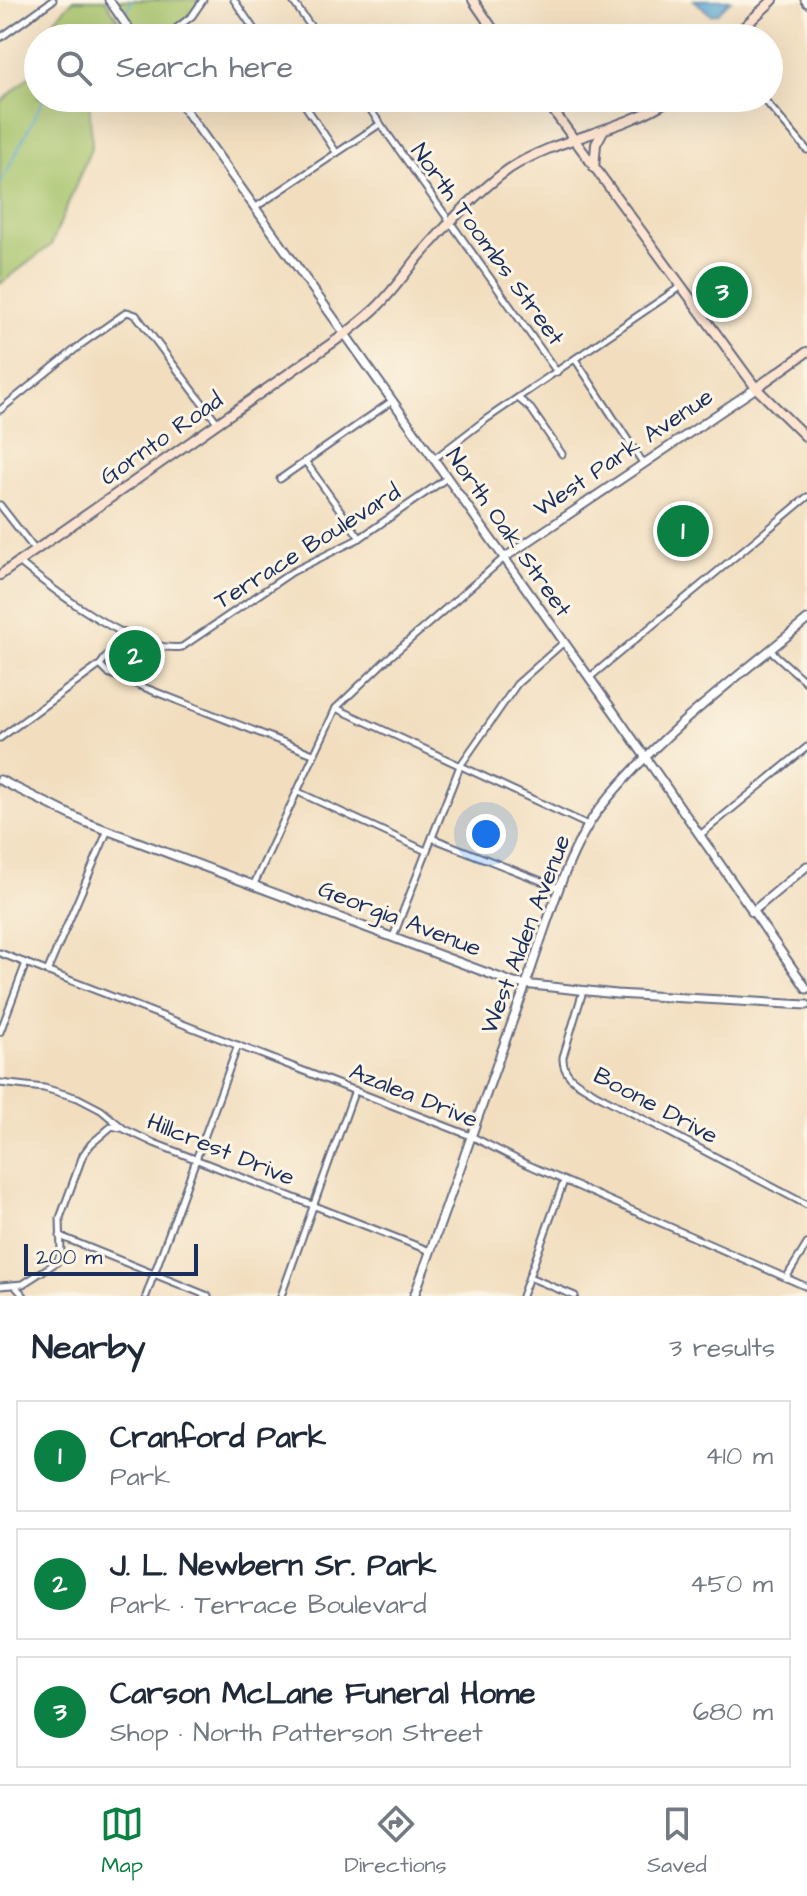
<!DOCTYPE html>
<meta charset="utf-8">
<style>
:root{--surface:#fff;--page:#f2f2f3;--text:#1f2937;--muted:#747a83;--line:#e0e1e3;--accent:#0b8043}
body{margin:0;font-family:"Architects Daughter",sans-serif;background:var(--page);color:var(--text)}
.scale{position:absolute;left:24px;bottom:20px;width:174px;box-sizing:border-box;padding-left:8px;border:4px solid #1b2f5e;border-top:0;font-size:22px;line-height:28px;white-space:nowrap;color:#1b2f5e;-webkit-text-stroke:6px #fcf5e5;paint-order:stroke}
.you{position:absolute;left:486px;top:834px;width:28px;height:28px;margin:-20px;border:6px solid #fff;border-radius:50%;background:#1a73e8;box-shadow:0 0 0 12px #1a73e833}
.badge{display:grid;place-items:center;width:52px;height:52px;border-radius:50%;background:var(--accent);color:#fff;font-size:26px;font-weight:700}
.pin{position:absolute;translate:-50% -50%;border:4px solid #fff;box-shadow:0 2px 8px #0006}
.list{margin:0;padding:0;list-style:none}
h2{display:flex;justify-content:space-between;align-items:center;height:104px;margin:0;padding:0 32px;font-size:34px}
h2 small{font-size:26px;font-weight:400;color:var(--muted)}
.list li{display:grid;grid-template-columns:52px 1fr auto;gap:24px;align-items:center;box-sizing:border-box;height:112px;margin:0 16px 16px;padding:0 16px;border:2px solid var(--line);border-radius:0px}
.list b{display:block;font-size:30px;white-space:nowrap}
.list p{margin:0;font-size:26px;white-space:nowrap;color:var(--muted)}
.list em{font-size:26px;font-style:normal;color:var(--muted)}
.icon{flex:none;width:44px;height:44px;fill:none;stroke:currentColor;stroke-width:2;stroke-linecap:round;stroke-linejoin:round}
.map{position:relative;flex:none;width:807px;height:1296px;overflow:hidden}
.search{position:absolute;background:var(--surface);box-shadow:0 8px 32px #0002;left:24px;right:24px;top:24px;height:88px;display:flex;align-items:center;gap:20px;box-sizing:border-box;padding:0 28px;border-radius:44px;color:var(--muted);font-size:30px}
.sheet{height:488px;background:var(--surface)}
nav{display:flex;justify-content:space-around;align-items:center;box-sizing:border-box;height:112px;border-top:2px solid var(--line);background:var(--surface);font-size:22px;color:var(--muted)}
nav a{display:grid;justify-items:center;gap:4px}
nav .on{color:var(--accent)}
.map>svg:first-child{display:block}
</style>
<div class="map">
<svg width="807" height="1296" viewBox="0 0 807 1296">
<rect width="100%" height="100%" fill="#fcf5e5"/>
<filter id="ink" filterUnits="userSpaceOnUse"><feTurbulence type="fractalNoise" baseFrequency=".0125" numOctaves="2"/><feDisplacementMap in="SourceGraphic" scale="16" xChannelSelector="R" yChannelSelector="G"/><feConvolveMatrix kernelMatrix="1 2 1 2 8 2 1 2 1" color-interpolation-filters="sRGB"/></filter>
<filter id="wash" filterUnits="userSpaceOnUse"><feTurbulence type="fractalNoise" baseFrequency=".006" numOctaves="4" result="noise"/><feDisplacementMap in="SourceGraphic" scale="32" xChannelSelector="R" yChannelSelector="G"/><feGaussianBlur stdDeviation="1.8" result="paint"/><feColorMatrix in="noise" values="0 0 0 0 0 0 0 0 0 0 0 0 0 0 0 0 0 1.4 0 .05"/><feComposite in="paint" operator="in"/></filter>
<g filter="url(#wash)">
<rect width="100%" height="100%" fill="#f2debf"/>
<g fill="#a6c36a" stroke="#607964" stroke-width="2">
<path d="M73 0H105L122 25 109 38H47L55 19Z"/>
<path d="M117 0H201C187 21 167 38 141 38Z"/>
<path d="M38 62V98H89L92 146 51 245 0 284V103L34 72Z"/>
<path d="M127 638 161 650 156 664 142 685 109 672 107 663Z"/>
</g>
<path fill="#59a5d1" stroke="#3a6a98" stroke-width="2" d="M694 0H731L718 13 711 15Z"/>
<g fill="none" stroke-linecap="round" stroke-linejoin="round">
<g stroke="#59a5d1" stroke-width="2">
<path d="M126 13 132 0"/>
<path d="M95 38 118 20"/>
<path d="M0 185 44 98"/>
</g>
</g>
</g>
<g filter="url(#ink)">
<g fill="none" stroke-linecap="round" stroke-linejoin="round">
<g stroke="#666c80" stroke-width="9">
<g id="minor">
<path d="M234 0 260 38"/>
<path d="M292 0 319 38"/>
<path d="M804 0 807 4"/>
<path d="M0 38 53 0"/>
<path d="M164 38 192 16 203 0"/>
<path d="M300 98 336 152"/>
<path d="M362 98 557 372"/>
<path d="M763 98 807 150"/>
<path d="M256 207 380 124"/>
<path d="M575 359 643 463"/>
<path d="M518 398 531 409 562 454"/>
<path d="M0 410 83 343 127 312 136 315 217 422"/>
<path d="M434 459 485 420 680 287"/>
<path d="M305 461 360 538"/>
<path d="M280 479 392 401"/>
<path d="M0 505 35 550"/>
<path d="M19 562C54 591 136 654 182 647L292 572 360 538 447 478"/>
<path d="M770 650 807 683"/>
<path d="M100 665 108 673 123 679 313 754"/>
<path d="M589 678 807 497"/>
<path d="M336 708 588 825"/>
<path d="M0 738 100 665 124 633"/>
<path d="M296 791 426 851"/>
<path d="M700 835 807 747"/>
<path d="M432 838 559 888"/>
<path d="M254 884 336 708 384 662 504 558"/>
<path d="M393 937 460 766 517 684 563 643"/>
<path d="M0 953 471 1136 522 1162 807 1287"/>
<path d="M47 972 108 830"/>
<path d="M583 991 563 1057C562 1078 580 1084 596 1094L807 1205"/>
<path d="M0 1032 26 963"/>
<path d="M0 1083 44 1088 78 1098 101 1110 124 1129 154 1143 430 1251"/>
<path d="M60 1236 208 1296"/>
<path d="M529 1277 575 1296"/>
<path d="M786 1278 807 1244"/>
<path d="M0 1286 23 1284 57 1262 61 1253 60 1218 83 1155 91 1144 112 1126 120 1128"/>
<path d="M16 1287 24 1296"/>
<path d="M146 1296 238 1045"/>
<path d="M281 1296 355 1090"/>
<path d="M522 1296 564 1181"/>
</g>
</g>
<g stroke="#666c80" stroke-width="11">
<g id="tertiary">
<path d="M109 0 135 38"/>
<path d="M177 98 616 715 807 989"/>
<path d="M504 558 756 388"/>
<path d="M0 780 85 822 514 983 616 994 807 1005"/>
<path d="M752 912 807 866"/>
<path d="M414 1296C451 1197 484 1097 521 998 542 942 564 854 600 808 658 735 736 678 807 620"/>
</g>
</g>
<g stroke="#666c80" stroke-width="12">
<g id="secondary">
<path d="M473 0 499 38"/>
<path d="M732 38 773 0"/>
<path d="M544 98 756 388 807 438"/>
<path d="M594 168 596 144 603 131"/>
<path d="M756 388 807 352"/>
<path d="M0 575 345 334C356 325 368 316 378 306 392 292 404 275 417 259 441 231 479 190 509 169 559 136 620 133 672 98"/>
</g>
</g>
<use href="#minor" stroke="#fff" stroke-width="5"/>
<use href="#tertiary" stroke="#fff" stroke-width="7"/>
<use href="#secondary" stroke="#fde4d1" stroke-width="8"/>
</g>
</g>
<g text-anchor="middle" stroke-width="6" stroke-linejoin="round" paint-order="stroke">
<g font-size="24" fill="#1b2f5e" stroke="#fcf5e5">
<text transform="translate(488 244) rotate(54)" y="8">North Toombs Street</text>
<text transform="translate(161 438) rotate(-35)" y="8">Gornto Road</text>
<text transform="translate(623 452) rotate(-34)" y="8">West Park Avenue</text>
<text transform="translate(509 532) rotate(55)" y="8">North Oak Street</text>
<text transform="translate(307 546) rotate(-32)" y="8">Terrace Boulevard</text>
<text transform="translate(400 918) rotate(21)" y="8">Georgia Avenue</text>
<text transform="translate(525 934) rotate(-69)" y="8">West Alden Avenue</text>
<text transform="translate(414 1095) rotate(22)" y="8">Azalea Drive</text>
<text transform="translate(656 1105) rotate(28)" y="8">Boone Drive</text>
<text transform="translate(221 1149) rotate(22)" y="8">Hillcrest Drive</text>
</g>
</g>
</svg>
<div class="scale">200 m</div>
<div class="you"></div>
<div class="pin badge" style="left:683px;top:531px">1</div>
<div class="pin badge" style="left:135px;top:656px">2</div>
<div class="pin badge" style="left:722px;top:292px">3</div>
<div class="search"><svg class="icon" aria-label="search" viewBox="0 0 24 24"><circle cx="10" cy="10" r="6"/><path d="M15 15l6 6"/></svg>Search here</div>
</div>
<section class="sheet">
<h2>Nearby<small>3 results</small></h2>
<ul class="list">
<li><span class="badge">1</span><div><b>Cranford Park</b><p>Park</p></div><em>410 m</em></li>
<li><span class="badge">2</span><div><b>J. L. Newbern Sr. Park</b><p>Park · Terrace Boulevard</p></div><em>450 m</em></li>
<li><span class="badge">3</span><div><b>Carson McLane Funeral Home</b><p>Shop · North Patterson Street</p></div><em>680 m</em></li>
</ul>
</section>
<nav>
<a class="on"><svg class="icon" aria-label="map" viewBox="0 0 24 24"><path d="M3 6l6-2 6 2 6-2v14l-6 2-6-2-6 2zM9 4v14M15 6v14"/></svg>Map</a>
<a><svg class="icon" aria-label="directions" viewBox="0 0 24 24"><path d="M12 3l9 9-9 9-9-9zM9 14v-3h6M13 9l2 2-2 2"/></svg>Directions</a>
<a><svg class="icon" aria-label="saved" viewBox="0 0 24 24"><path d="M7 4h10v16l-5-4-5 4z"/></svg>Saved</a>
</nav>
